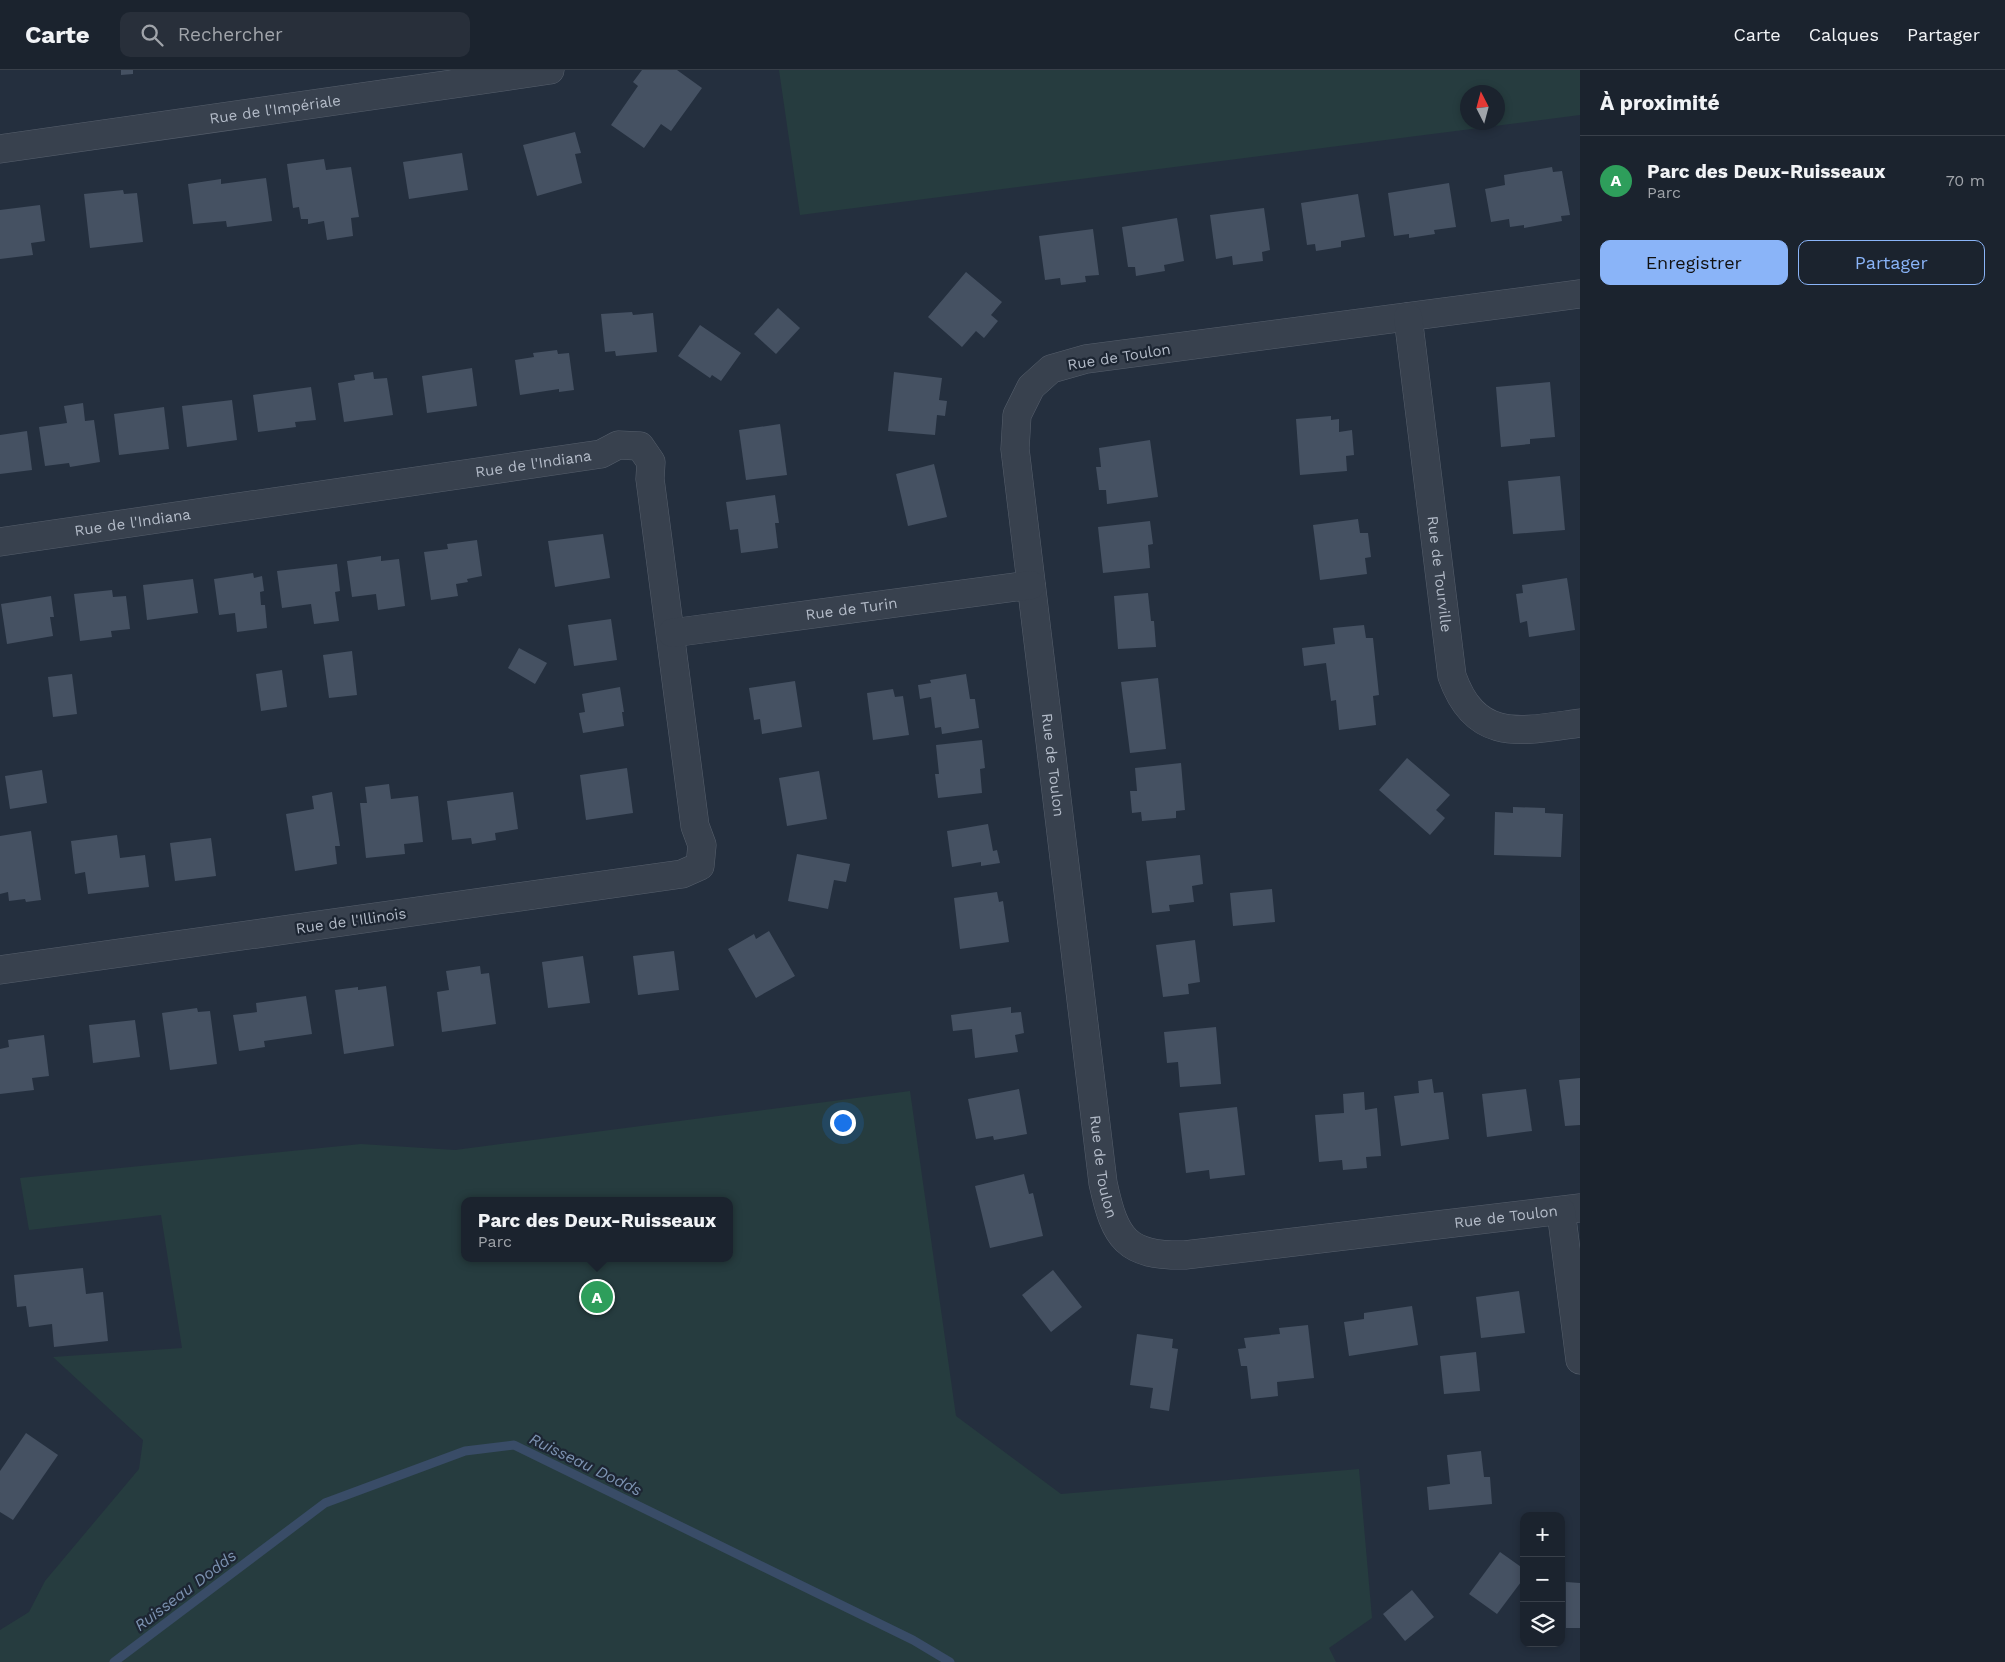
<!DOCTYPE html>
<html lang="fr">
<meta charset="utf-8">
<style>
:root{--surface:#1b232e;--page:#282f3a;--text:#f1f3f6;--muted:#a0a4aa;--line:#39404a;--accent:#8ab4f8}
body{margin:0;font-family:"Work Sans",sans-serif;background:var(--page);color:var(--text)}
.controls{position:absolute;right:15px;bottom:15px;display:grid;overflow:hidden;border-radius:10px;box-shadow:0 2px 8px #0003}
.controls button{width:45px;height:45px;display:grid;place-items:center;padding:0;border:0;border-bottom:1px solid var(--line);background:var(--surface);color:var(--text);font:25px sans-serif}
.compass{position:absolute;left:1460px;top:15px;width:45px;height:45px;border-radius:50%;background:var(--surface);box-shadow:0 2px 8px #0003;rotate:354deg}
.you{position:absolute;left:842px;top:1052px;width:18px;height:18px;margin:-12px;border:4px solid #fff;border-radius:50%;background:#1a73e8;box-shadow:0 0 0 8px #1a73e833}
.badge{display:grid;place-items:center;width:32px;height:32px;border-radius:50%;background:var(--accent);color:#fff;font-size:16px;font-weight:700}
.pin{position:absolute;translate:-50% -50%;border:2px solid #fff;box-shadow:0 1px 5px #0006}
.popup{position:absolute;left:461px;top:1127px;width:272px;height:65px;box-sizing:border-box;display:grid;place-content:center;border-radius:10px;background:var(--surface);filter:drop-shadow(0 1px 4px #0005);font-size:16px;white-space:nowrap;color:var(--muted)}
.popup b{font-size:19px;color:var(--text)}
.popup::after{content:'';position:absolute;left:50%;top:100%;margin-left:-10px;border:10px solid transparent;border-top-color:var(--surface)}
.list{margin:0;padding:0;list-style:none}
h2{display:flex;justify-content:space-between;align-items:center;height:65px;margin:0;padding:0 20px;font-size:21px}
h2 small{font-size:16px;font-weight:400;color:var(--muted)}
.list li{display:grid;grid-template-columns:32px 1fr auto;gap:15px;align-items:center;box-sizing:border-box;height:90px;padding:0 20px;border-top:1px solid var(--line)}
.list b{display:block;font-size:19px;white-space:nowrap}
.list p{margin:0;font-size:16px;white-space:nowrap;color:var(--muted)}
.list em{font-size:16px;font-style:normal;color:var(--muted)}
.actions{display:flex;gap:10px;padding:15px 20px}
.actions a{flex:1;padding:11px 0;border:1px solid var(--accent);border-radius:10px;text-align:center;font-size:18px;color:var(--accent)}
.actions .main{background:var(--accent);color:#111}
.icon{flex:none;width:28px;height:28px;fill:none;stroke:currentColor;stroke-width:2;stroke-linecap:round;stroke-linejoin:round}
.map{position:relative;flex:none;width:1580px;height:1592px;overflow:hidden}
header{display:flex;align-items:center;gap:30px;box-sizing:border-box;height:70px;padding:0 25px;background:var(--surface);border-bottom:1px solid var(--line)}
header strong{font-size:24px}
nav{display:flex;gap:28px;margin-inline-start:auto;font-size:18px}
.search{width:350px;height:45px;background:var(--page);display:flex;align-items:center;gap:12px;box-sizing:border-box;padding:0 18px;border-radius:10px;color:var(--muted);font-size:19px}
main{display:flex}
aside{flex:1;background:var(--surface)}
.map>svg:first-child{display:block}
</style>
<header>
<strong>Carte</strong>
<div class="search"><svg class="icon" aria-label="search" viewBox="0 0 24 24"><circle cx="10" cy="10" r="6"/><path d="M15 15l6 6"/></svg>Rechercher</div>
<nav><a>Carte</a><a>Calques</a><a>Partager</a></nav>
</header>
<main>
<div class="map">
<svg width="1580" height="1592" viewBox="0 0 1580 1592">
<rect width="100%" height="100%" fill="#242f3e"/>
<g fill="#263c3f" fill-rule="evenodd">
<path d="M779 0H1580V45L800 145ZM1498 22V52H1468V22Z"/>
<path d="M910 1021 956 1346 1061 1424 1359 1399 1372 1548 1329 1578 1336 1592H0V1560L29 1542 45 1511 139 1399 143 1370 53 1287 182 1278 161 1145 29 1160 20 1108 361 1074 455 1080ZM464 1131H730V1188H464Z"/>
</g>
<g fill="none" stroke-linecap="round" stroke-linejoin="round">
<path stroke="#394c67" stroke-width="9" d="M114 1592 325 1433 465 1381 514 1375 913 1570 950 1592"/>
</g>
<g fill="#455162">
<path d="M121 0H133V4L121 5Z"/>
<path d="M642 0H677L702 18 671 61 661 54 644 78 611 55 638 16 633 12Z"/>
<path d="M575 62 581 83 575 84 582 113 537 126 523 75Z"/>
<path d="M462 83 468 120 409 129 403 92Z"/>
<path d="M324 89 326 100 351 97 359 147 351 148 353 166 327 170 324 151 308 154V149H301L299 137 293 138 287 94Z"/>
<path d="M1552 97 1553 102 1562 101 1570 145 1561 146 1562 151 1524 158V155L1510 157 1509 149 1491 152 1485 119 1505 115 1504 105Z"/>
<path d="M266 108 272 151 227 157 226 151 193 154 188 114 221 109V114Z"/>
<path d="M1449 113 1456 157 1434 160 1435 164 1409 168V164L1394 166 1388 123Z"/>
<path d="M123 120 124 124 137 123 143 172 90 178 84 124Z"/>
<path d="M1358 124 1365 167 1341 171V177L1316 181 1315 174 1307 175 1301 133Z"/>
<path d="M40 135 45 171 31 173 33 185 0 189V140Z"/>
<path d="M1264 138 1270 180 1262 182 1263 191 1233 195 1232 186 1216 189 1210 145Z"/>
<path d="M1177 148 1184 191 1164 195 1165 201 1136 206 1135 197H1128L1122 157Z"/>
<path d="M1093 159 1099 205 1085 206 1086 212 1061 215 1060 208 1045 210 1039 166Z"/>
<path d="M966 202 1002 232 991 245 998 251 984 268 976 261 962 277 928 247Z"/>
<path d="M778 238 800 258 776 284 754 264Z"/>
<path d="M632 242 633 245 653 243 657 282 616 286 615 281 605 282 601 244Z"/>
<path d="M700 255 741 283 721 311 712 305 710 308 678 286Z"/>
<path d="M557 280 558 284 569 283 574 320 559 322V319L520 325 515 290 534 287 533 283Z"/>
<path d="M472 298 477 336 427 343 422 306Z"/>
<path d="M373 302 374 309 387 308 393 345 344 352 338 313 355 310 354 305Z"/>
<path d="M894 302 942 308 939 330 947 331 945 346 937 345 935 365 888 361Z"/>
<path d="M1550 312 1555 367 1530 369V374L1501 377 1496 317Z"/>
<path d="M311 317 316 350 295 352 296 357 258 362 253 325Z"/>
<path d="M232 330 237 370 187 377 182 336Z"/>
<path d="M83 333 85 351 94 350 100 392 70 397 69 393 45 396 39 357 67 353 64 336Z"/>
<path d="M164 337 169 379 119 385 114 344Z"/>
<path d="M1331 346V350L1339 349V362L1352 360 1354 385 1346 386 1347 401 1300 405 1296 349Z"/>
<path d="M780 354 787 405 746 410 739 360Z"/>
<path d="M27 361 32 400 0 404V365Z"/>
<path d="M1150 370 1158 427 1107 434 1106 420H1099L1096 397H1101L1099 378Z"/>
<path d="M934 394 947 447 908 456 896 404Z"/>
<path d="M1560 406 1565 460 1513 464 1508 411Z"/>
<path d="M775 425 779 453H775L778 478 741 483 738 459 730 460 726 432Z"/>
<path d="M1358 449 1360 463H1368L1371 487 1365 488 1367 504 1320 510 1313 455Z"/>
<path d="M1150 451 1153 474 1148 475 1150 498 1103 503 1098 457Z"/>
<path d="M603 464 610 508 555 517 548 471Z"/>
<path d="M477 470 482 506 467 509 468 512 456 514 458 526 431 530 424 482 448 479 447 474Z"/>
<path d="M381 486V491L399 489 405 536 378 540 376 524 352 527 347 491Z"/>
<path d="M337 494 340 521 335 522 339 551 314 554 311 534 282 538 277 501Z"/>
<path d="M253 503 254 508 262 506 264 521 260 522 261 535H265L267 558 237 562 235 543 219 545 214 509Z"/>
<path d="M1567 508 1575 560 1529 567 1527 551 1520 553 1516 524 1523 523 1522 515Z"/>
<path d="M193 509 198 543 147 550 143 515Z"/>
<path d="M112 520 113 527 126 526 130 559 111 561 112 567 80 571 74 524Z"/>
<path d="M1148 523 1151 551H1154L1156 577 1118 579 1114 526Z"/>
<path d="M51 526 54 547H50L53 566 7 574 1 534Z"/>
<path d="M611 549 617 590 574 596 568 555Z"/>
<path d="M1364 555 1366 568H1373L1379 625 1373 626 1376 655 1339 660 1336 630 1331 631 1326 593 1304 596 1302 578 1335 574 1333 558Z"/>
<path d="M519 578 547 593 535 614 508 598Z"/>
<path d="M352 581 357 625 329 628 323 585Z"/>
<path d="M282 600 287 637 261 641 256 604Z"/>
<path d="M72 604 77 644 53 647 48 607Z"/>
<path d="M966 604 970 629H975L979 658 942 664 941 657 935 658 931 627 920 629 918 615 931 613 930 610Z"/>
<path d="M1158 608 1166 679 1130 683 1121 612Z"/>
<path d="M795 611 802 657 762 664 760 649 754 650 749 618Z"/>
<path d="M620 617 624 642H622L624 656 583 663 579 643 585 642 582 624Z"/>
<path d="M893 619 895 627 903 626 909 665 873 670 867 623Z"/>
<path d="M982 670 985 698 980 699 982 723 938 728 935 704H939L936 675Z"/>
<path d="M1407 688 1450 725 1436 740 1445 748 1430 765 1379 720Z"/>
<path d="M1181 693 1185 740 1176 741V748L1142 751 1141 742 1132 743 1130 721H1137L1135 698Z"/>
<path d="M627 698 633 743 586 750 580 705Z"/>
<path d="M42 700 47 733 10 739 5 706Z"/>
<path d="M819 701 827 749 787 756 779 708Z"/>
<path d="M389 714 391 729 418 726 423 772 404 774 405 784 366 788 360 733H367L365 717Z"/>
<path d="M332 722 340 776H335L337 794 295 801 286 744 314 739 312 726Z"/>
<path d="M513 722 518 759 495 763 496 770 472 774 471 768 452 770 447 731Z"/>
<path d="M1513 737 1545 738V743L1563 744 1561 787 1494 785 1495 742 1513 743Z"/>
<path d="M988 754 993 781 997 780 1000 793 981 796V792L952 797 947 761Z"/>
<path d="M31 761 41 830 26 832 25 829 9 831 8 822 0 824V766Z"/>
<path d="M117 765 120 788 145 785 149 817 88 824 85 802 75 804 71 771Z"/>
<path d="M211 768 216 806 175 811 170 773Z"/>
<path d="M797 784 850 794 846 812 834 810 828 839 788 831Z"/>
<path d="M1200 785 1203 814 1192 816 1194 832 1169 835 1170 841 1152 843 1146 791Z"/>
<path d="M1272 819 1275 852 1233 856 1230 823Z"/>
<path d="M997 822 999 832 1003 831 1009 872 960 879 954 828Z"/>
<path d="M769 861 795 906 756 928 728 879 754 864 756 869Z"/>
<path d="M1195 870 1200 912 1188 914 1189 924 1163 927 1156 875Z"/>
<path d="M674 881 679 920 638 925 633 886Z"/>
<path d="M583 886 590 933 548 938 542 892Z"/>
<path d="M480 896 481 904 489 903 496 954 442 962 437 922 449 920 446 901Z"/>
<path d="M386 916 394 976 344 984 335 920 358 917V920Z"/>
<path d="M306 926 312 964 264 971 265 977 239 981 233 945 257 942 256 933Z"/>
<path d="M1011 937V943L1021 942 1024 963 1015 965 1018 982 975 988 972 959 953 961 951 945Z"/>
<path d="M197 938 198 942 210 941 217 994 170 1000 162 943Z"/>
<path d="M135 950 140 987 93 993 89 955Z"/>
<path d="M1216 957 1221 1014 1180 1017 1178 992 1167 993 1164 962Z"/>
<path d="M44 965 49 1006 32 1008 34 1020 0 1024V979L9 977 8 970Z"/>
<path d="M1580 1008V1055L1565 1056 1559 1010Z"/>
<path d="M1432 1009 1434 1023 1443 1022 1449 1069 1401 1076 1394 1026 1419 1023 1418 1011Z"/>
<path d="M1019 1019 1027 1064 994 1070 993 1066 976 1069 968 1029Z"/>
<path d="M1526 1019 1532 1061 1487 1067 1482 1024Z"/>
<path d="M1364 1022 1365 1040 1377 1038 1381 1086 1366 1087 1367 1098 1343 1100 1342 1090 1319 1092 1315 1045 1344 1043 1343 1024Z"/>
<path d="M1237 1037 1245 1105 1210 1109 1209 1100 1186 1103 1179 1043Z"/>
<path d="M1024 1104 1029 1124 1033 1123 1043 1166 990 1178 975 1116Z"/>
<path d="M83 1198 86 1224 103 1222 108 1271 54 1277 52 1254 29 1257 26 1236 17 1237 14 1205Z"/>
<path d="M1053 1200 1082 1237 1051 1262 1022 1225Z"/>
<path d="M1519 1221 1525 1263 1481 1268 1476 1227Z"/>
<path d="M1412 1236 1418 1275 1349 1286 1344 1252 1364 1249V1243Z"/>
<path d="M1308 1255 1314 1308 1277 1312 1278 1326 1251 1329 1247 1296H1241L1238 1279 1246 1278 1244 1268 1280 1264 1279 1258Z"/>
<path d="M1137 1264 1173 1269 1172 1278 1178 1279 1169 1341 1150 1338 1153 1318 1130 1315Z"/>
<path d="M1476 1282 1480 1321 1444 1324 1440 1286Z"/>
<path d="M26 1363 58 1385 13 1450 0 1442V1401Z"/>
<path d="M1481 1381 1484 1407H1490L1492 1434 1429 1440 1427 1417 1450 1414 1447 1385Z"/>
<path d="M1500 1482 1524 1499V1508L1497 1544 1469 1524Z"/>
<path d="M1566 1512 1580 1513V1558H1566Z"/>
<path d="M1412 1520 1434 1547 1405 1571 1383 1544Z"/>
</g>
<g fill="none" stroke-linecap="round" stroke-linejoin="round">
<g stroke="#565f6c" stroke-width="29">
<g id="street">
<path id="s1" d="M0 79 550 0"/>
<path id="s2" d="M1580 224 1086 289 1051 299 1031 317 1017 345 1015 379 1103 1113C1115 1169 1126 1186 1185 1185L1580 1138"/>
<path id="s3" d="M1408 247 1452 606C1476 674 1522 661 1580 653"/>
<path id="s4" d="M0 472 601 384 618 375 640 376 651 392 650 409 695 756 702 775 700 796 682 804 0 900"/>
<path id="s5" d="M672 563 1031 515"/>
<path d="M1561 1141 1580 1290"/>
</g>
</g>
<use href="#street" stroke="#38414e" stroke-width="28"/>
</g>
<g text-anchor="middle" stroke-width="4.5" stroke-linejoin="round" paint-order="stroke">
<g font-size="15" fill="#b4bcc9" stroke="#1d2633">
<text dy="5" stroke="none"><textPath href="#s1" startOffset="278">Rue de l'Impériale</textPath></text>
<text transform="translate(1119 287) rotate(-9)" y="5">Rue de Toulon</text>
<text dy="5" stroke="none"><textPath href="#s4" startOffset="539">Rue de l'Indiana</textPath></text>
<text dy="5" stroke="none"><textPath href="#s4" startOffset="134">Rue de l'Indiana</textPath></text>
<text dy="5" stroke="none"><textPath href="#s3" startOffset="259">Rue de Tourville</textPath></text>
<text dy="5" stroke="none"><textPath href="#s5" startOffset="181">Rue de Turin</textPath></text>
<text dy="5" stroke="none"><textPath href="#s2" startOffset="945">Rue de Toulon</textPath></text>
<text transform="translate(351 851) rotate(-8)" y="5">Rue de l'Illinois</text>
<text dy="5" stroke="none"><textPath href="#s2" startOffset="1350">Rue de Toulon</textPath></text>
<text dy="5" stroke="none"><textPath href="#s2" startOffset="1814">Rue de Toulon</textPath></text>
</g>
<g font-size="16" font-style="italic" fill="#7c92b1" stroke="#1d2633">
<text transform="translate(586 1394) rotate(26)" y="6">Ruisseau Dodds</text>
<text transform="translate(185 1520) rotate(-37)" y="6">Ruisseau Dodds</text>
</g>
</g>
</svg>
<div class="controls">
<button>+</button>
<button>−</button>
<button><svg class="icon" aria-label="layers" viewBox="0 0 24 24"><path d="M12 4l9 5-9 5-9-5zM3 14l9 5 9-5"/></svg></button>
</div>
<svg class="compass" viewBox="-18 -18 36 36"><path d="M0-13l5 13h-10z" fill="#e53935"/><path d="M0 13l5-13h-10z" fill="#a0a4aa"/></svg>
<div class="you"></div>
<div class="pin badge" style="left:597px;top:1227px;background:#2e9e5b">A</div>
<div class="popup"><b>Parc des Deux-Ruisseaux</b>Parc</div>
</div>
<aside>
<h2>À proximité<small></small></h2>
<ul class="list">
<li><span class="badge" style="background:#2e9e5b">A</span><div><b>Parc des Deux-Ruisseaux</b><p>Parc</p></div><em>70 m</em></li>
</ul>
<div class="actions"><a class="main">Enregistrer</a><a>Partager</a></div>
</aside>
</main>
